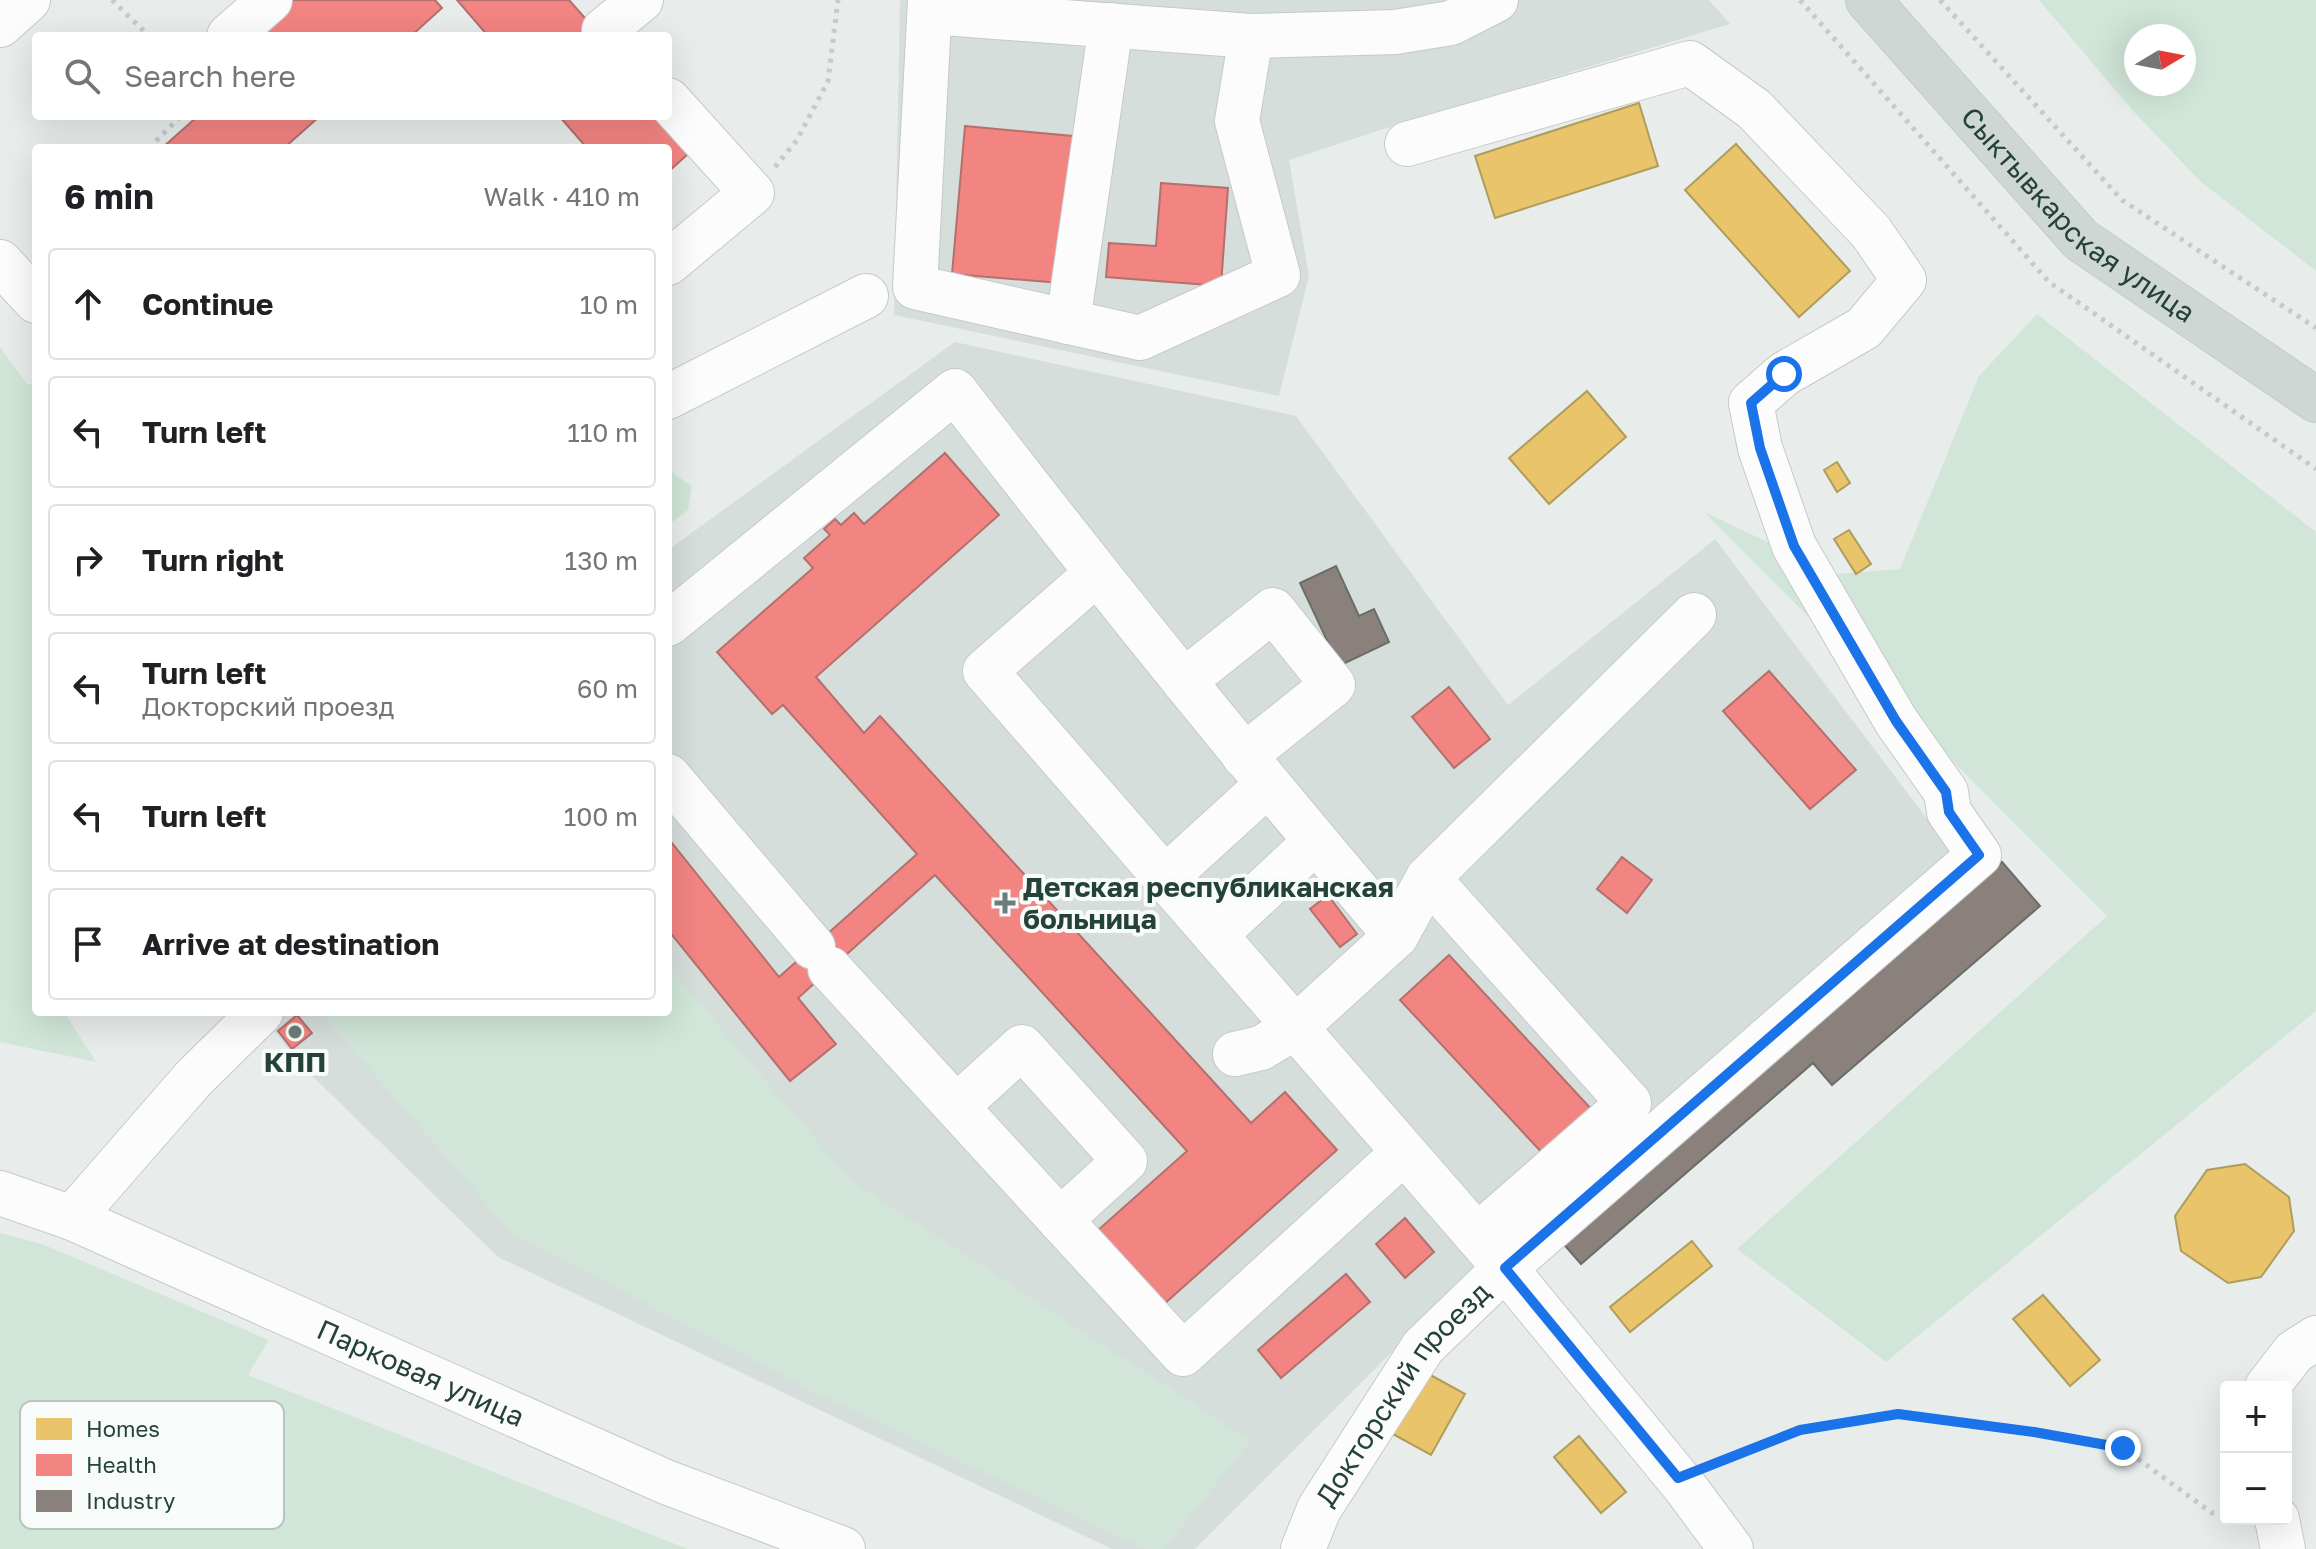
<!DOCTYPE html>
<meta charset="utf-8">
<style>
:root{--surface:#fff;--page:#f2f2f2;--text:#202124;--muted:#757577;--line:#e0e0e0}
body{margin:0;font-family:"Golos Text",sans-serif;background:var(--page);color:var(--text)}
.controls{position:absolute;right:24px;bottom:24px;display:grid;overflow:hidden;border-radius:8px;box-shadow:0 8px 32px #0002}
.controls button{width:72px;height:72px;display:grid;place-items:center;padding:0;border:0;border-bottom:2px solid var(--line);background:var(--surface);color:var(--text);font:40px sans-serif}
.compass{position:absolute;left:2124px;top:24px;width:72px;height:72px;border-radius:50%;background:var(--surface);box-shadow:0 8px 32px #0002;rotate:80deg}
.stop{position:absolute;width:24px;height:24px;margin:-18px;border:6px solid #1a73e8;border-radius:50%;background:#fff}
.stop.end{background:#1a73e8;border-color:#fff;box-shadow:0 2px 8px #0008}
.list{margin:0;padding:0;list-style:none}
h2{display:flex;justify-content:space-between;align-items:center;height:104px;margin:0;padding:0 32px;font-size:34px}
h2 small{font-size:26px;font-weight:400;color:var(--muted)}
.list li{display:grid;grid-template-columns:52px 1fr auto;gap:24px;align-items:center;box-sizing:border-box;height:112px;margin:0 16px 16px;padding:0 16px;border:2px solid var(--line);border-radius:8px}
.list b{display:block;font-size:30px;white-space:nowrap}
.list p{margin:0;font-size:26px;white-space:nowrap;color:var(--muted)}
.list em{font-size:26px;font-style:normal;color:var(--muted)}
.icon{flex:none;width:44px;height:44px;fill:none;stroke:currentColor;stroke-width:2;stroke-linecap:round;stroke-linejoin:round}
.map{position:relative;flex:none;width:2316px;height:1549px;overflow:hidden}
.search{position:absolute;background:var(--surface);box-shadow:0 8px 32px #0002;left:32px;top:32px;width:640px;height:88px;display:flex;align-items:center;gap:20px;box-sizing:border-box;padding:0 28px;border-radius:8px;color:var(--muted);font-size:30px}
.panel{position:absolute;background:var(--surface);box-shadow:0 8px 32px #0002;left:32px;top:144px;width:640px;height:872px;border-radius:8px}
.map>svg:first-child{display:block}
</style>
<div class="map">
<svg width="2316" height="1549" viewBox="0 0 2316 1549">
<rect width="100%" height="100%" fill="#e8edeb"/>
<g fill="#d6dedb">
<path d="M900 0H1709L1730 24 1396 125 1289 160 1309 276 1279 396 894 315Z"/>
<path d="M955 342 1296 416 1508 705 1715 539 1953 853 1491 1253 1195 1549H1112L498 1257 300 1064 260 1012H668V550Z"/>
</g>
<g fill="#d1e6d8" fill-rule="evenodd">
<path d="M2039 0H2316V271L2201 182 2133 111ZM2184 36V84H2136V36Z"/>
<path d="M2037 314 2316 532V1011L1886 1362 1737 1249 2107 916 1704 512 1836 574 1900 569 1979 376Z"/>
<path d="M0 347 27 384 36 385V1012H64L96 1062 0 1042Z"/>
<path d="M668 470 692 486 688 510 668 525Z"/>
<path d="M668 967 849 1179 1250 1441 1164 1549H1146L812 1391 511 1232 321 1012H668Z"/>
<path d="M0 1233 42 1244 269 1340 248 1375 688 1549H0Z"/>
</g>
<g fill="#e9c46a" stroke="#ae9d5c" stroke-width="2">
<path d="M1639 103 1658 166 1495 218 1475 156Z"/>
<path d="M1736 144 1850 271 1799 317 1685 190Z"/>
<path d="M1587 391 1626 437 1549 504 1509 458Z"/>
<path d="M1837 462 1850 483 1837 492 1824 470Z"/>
<path d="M1849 530 1871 564 1856 574 1834 539Z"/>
<path d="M2245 1164 2289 1197 2294 1231 2261 1277 2228 1283 2181 1251 2175 1216 2207 1170Z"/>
<path d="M1692 1241 1712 1266 1630 1332 1610 1307Z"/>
<path d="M2043 1295 2100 1360 2070 1386 2013 1319Z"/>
<path d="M1425 1372 1465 1394 1431 1455 1391 1433Z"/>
<path d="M1579 1436 1626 1492 1601 1513 1554 1457Z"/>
</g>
<g fill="#f28482" stroke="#b4706c" stroke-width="2">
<path d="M292 0H435L442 8 411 36H251Z"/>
<path d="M457 0H569L601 36H488Z"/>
<path d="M198 116H320L284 148H162Z"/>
<path d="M559 116H668L697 146 668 172V148H587Z"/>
<path d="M965 126 1073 136 1060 283 952 274Z"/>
<path d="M1161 183 1228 188 1221 286 1106 277 1109 243 1156 246Z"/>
<path d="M945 453 999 515 816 677 864 733 880 716 1251 1123 1285 1092 1337 1150 1154 1313 1088 1239 1187 1151 935 875 798 998 836 1044 790 1081 668 930V838L779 977 917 854 783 705 772 714 717 652 813 568 804 558 830 535 824 529 835 519 841 525 854 513 864 524Z"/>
<path d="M1769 671 1856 770 1810 809 1723 711Z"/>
<path d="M1449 687 1490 739 1454 768 1412 717Z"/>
<path d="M1622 857 1652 880 1627 913 1597 889Z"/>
<path d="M1328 895 1357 934 1340 947 1310 909Z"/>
<path d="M1449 955 1593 1111 1545 1156 1400 1000Z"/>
<path d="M297 1015 312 1033 292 1049 278 1031Z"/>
<path d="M1405 1218 1434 1252 1405 1278 1376 1244Z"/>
<path d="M1346 1274 1370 1302 1281 1378 1258 1350Z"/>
</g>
<g fill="#8a817c" stroke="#6b6e68" stroke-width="2">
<path d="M1336 566 1359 616 1374 609 1389 642 1339 666 1300 583Z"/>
<path d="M2002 862 2040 906 1832 1085 1813 1063 1581 1264 1561 1241Z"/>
</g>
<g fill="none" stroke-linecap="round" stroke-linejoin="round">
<g stroke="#c5cac8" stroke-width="46">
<g id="minor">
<path d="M930 0 915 287 1140 338 1278 275 1237 121 1251 36"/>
<path d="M930 12 1251 36 1395 32 1451 23 1496 0"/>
<path d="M0 25 28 0"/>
<path d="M229 36 270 0"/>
<path d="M610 36 604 30 641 0"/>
<path d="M668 100 752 193 668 263"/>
<path d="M0 262 36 301"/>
<path d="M1068 322 1111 25"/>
<path d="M668 397 866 296"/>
<path d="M1096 574 985 671 1505 1268 1979 855 1949 812 1946 792 1896 721 1794 546 1760 448 1751 403 1784 374 1864 328 1904 280 1871 232 1754 109 1690 63 1407 144"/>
<path d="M668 624 955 391C1098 577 1244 758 1396 936"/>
<path d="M1184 681 1273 610 1333 685 1244 756"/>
<path d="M668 776 813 947"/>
<path d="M1165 878 1267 785"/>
<path d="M1428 878 1629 1103 1477 1236"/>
<path d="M1215 935 1315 842"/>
<path d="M830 969 1183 1354 1404 1152"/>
<path d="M1235 1054 1261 1048 1296 1027 1396 936 1428 878 1694 615"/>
<path d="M957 1106 1022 1047 1125 1161 1060 1220"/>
<path id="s1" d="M0 1193 72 1218 666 1482 843 1549"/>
<path d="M72 1218 193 1079 261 1012"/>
<path d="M2267 1387 2294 1352 2316 1338"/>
<path d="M2277 1519 2283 1549"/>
<path id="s2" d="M1303 1549 1319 1509 1423 1347 1505 1268 1685 1487 1731 1549"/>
</g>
</g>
<g stroke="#c3ccc9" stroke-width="46">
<g id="major">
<path id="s3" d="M1868 0 2081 240 2316 400"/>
</g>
</g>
<g stroke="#c3ccca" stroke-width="5" stroke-dasharray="4 6" stroke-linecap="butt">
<path d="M112 0 149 36"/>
<path d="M1800 0 2049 282 2316 469"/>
<path d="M1940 0 2122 200 2316 328"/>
<path d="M149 148 181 116"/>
<path d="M775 167 797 140 828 81 838 0"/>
<path d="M1712 1465 1800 1430 1898 1414 2034 1432 2123 1448 2212 1513H2226"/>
</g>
<use href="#minor" stroke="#fcfcfc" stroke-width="44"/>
<use href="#major" stroke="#cfd7d5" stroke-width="44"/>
</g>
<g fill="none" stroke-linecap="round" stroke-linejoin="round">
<path stroke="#1a73e8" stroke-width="10" d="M1784 374 1751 403 1760 448 1794 546 1896 721 1946 792 1949 812 1979 855 1505 1268 1678 1478 1800 1430 1898 1414 2034 1432 2123 1448"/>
</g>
<g fill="#697e78" stroke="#f7fbf9" stroke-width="3">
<path d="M1001 891h8v8h8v8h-8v8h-8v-8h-8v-8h8z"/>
<circle cx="295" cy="1032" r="8"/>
</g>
<g text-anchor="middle" stroke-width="8" stroke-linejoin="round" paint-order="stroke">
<g font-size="28" fill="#24423a" stroke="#f7fbf9">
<text dy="10" stroke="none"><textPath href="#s3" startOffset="302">Сыктывкарская улица</textPath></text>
<text dy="10" stroke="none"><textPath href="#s1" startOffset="458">Парковая улица</textPath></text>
<text dy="10" stroke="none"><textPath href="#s2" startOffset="186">Докторский проезд</textPath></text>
</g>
<g font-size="28" font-weight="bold" fill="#24423a" stroke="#f7fbf9" text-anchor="start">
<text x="1023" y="897">Детская республиканская<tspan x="1023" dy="32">больница</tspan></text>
<text x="295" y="1072" text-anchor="middle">КПП</text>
</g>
</g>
<rect x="20" y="1401" width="264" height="128" rx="12" fill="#f7fbf9" stroke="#b8c4c0" stroke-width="2"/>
<rect x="36" y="1418" width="36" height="22" fill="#e9c46a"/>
<rect x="36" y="1454" width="36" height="22" fill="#f28482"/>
<rect x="36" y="1490" width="36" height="22" fill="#8a817c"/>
<g font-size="22" fill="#24423a">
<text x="86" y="1437">Homes</text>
<text x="86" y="1473">Health</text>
<text x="86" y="1509">Industry</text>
</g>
</svg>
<div class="controls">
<button>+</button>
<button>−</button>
</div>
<svg class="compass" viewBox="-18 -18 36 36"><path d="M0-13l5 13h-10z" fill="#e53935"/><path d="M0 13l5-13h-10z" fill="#757577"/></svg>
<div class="stop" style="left:1784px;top:374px"></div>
<div class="stop end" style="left:2123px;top:1448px"></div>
<div class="search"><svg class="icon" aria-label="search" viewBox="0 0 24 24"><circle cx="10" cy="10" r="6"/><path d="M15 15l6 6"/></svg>Search here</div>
<section class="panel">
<h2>6 min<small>Walk · 410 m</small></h2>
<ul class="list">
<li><svg class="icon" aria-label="ahead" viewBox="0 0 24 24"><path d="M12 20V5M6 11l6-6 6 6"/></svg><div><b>Continue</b></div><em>10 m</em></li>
<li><svg class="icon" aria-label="left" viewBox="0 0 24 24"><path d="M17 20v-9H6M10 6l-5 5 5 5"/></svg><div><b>Turn left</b></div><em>110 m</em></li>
<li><svg class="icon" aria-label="right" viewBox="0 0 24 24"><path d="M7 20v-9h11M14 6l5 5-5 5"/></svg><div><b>Turn right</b></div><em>130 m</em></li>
<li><svg class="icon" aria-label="left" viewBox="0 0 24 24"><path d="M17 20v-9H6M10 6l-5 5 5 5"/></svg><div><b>Turn left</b><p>Докторский проезд</p></div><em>60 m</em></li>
<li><svg class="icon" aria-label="left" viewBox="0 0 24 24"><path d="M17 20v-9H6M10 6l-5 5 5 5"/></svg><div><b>Turn left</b></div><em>100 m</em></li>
<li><svg class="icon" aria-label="arrive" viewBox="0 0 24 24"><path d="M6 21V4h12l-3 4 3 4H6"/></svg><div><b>Arrive at destination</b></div></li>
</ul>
</section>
</div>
